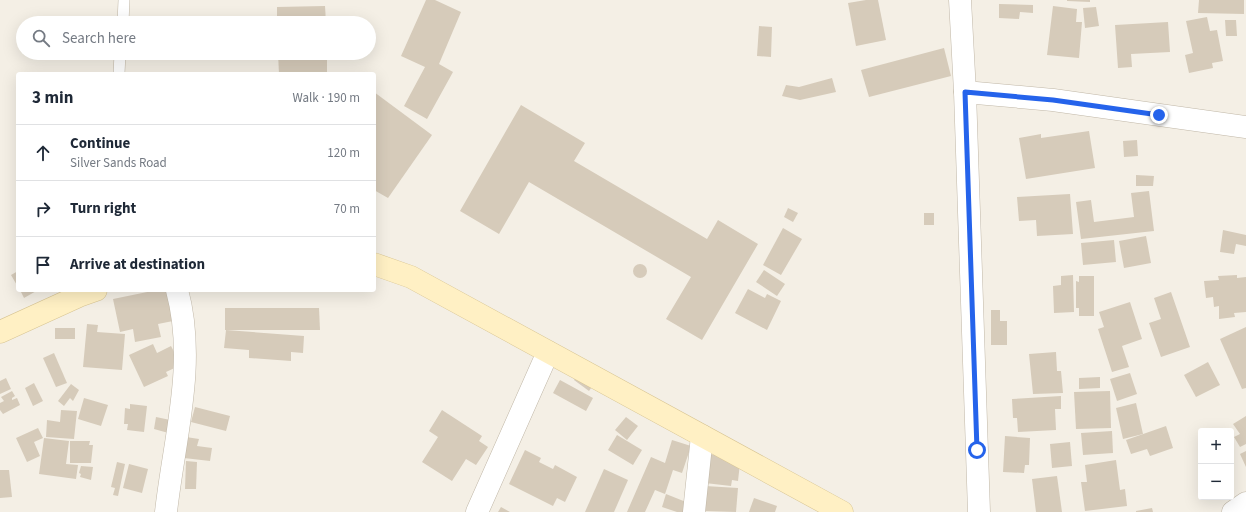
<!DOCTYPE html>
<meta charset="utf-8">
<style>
:root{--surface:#fff;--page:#f6f6f7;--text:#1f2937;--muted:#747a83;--line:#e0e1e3}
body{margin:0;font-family:"Source Sans 3",sans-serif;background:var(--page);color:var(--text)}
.controls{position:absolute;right:12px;bottom:12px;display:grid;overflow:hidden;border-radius:4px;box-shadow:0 4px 16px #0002}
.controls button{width:36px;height:36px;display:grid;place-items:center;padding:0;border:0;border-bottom:1px solid var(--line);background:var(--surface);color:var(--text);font:20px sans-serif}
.stop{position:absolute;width:12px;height:12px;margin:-9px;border:3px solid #2563eb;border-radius:50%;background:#fff}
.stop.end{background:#2563eb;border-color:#fff;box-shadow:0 1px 4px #0008}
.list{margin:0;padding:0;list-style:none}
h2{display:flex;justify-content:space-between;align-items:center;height:52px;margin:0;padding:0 16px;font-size:17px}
h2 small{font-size:13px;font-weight:400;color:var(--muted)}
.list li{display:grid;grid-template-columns:26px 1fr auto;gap:12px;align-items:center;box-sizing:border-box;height:56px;padding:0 16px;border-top:1px solid var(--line)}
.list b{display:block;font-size:15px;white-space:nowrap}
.list p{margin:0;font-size:13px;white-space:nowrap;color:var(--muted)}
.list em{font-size:13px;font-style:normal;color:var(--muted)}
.icon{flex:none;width:22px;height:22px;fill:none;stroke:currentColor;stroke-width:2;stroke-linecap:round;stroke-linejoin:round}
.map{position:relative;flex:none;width:1246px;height:512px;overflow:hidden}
.search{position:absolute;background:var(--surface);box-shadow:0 4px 16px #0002;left:16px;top:16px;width:360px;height:44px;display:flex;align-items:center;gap:10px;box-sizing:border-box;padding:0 14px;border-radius:22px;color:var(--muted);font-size:15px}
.panel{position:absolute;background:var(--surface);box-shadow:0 4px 16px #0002;left:16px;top:72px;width:360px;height:220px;border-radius:4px}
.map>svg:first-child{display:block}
</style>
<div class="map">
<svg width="1246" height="512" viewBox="0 0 1246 512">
<rect width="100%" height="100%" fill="#f4efe5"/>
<g fill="#d6cbba">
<path d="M426 0H435L461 12 439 64 453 72 427 119 404 106 425 67 401 56Z"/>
<path d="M866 0H878L886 40 856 46 848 3Z"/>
<path d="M1067 0H1090V2L1067 1Z"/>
<path d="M1199 0H1244V14L1198 13Z"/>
<path d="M999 4 1033 5V13L1020 12 1019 19 999 18Z"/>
<path d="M325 6 326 23H277V7Z"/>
<path d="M1053 6 1077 9 1076 22H1082L1079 58 1047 55Z"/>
<path d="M1096 7 1099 26 1085 28 1083 8Z"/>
<path d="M1207 17 1210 31 1217 30 1223 61 1212 63 1213 68 1189 73 1185 55 1193 53 1186 21Z"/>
<path d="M1225 20H1236L1237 36H1226Z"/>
<path d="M1168 22 1170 52 1131 54 1132 67 1118 68 1115 25Z"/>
<path d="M759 26 772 27 771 57 757 56Z"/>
<path d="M944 48 951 76 869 97 861 70Z"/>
<path d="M278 53H327V74H279Z"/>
<path d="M832 78 836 92 800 100 782 96 786 85 799 87Z"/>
<path d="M374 92 432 135 388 198 374 190Z"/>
<path d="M521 105 585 143 574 161 707 239 718 220 758 244 702 340 666 319 691 277 529 182 499 234 460 211Z"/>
<path d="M1089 131 1095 168 1026 179 1019 138 1041 134V138Z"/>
<path d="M1137 140 1138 156 1124 157 1123 141Z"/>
<path d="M1136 175 1154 176 1153 186H1136Z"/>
<path d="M1149 191 1154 231 1081 239 1076 202 1091 200 1094 222 1134 217 1131 193Z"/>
<path d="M1070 194 1073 234 1037 236 1036 220 1019 221 1017 197Z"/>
<path d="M788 208 798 213 793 222 784 217Z"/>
<rect x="924" y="213" width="10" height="12"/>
<path d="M783 228 802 239 781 275 763 265Z"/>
<path d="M1223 230 1246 235V246L1236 244 1234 254 1220 252Z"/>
<path d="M1146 236 1151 263 1124 268 1119 241Z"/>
<path d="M1114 240 1116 262 1083 265 1081 243Z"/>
<circle cx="640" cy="271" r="7"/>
<path d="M764 270 785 284 777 296 756 282Z"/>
<path d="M18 271V287L11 275Z"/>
<path d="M1073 275 1074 312 1054 313 1053 286 1061 285V276Z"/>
<path d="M1237 275V278L1246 277V312L1234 313 1235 317 1219 319V306L1214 307 1213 297 1206 298 1204 281 1219 280 1218 276Z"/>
<path d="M1079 276H1094V316H1079V308H1076V281L1079 282Z"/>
<path d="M748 289 765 298 767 294 781 301 767 330 735 313Z"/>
<path d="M20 290H38L24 298Z"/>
<path d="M157 290H167L173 321 158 324 161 337 135 342 133 329 120 332 113 299Z"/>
<path d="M1171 292 1190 347 1161 357 1149 323 1161 319 1154 298Z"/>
<path d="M1130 302 1142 339 1122 346 1129 367 1112 372 1098 329 1104 327 1099 312Z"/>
<path d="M225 308H319L320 330H225Z"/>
<path d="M991 310H1000V321H1007V345H991Z"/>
<path d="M87 324 98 325 97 332 125 334 122 370 83 367Z"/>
<path d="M1246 327V388L1242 389 1220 339Z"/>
<rect x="55" y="328" width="20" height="11"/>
<path d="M226 330 304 336 303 353 291 352V361L249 358V350L224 348Z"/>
<path d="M153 344 157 353 171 346 181 365 166 372 168 376 144 387 129 355Z"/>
<path d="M1056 352 1057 371H1061L1063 393 1033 394 1029 354Z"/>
<path d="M54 353 67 383 56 387 43 358Z"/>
<path d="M1208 362 1220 385 1196 397 1184 375Z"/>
<path d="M578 373 594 384 589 391 574 380Z"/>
<path d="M1130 373 1137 394 1117 401 1110 379Z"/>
<path d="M1100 377V388L1079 389V378Z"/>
<path d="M6 378 11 389 0 394V381Z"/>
<path d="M560 380 593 398 586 411 553 393Z"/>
<path d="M34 383 43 401 33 406 25 388Z"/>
<path d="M71 384 79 390 73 401 70 398 64 406 58 401Z"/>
<path d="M12 391 15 396 12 398V400L17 398 20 405 3 414 0 410V403L4 401 1 397Z"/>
<path d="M1110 391 1111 428 1076 429 1074 392Z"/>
<path d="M1061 396V409H1055L1056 430 1018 432 1017 418H1013L1012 399Z"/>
<path d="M84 398 108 405 101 426 78 419Z"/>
<path d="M1136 403 1143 434 1123 439 1116 408Z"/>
<path d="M130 404 147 406 144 432 127 430 128 424H124L125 408 130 409Z"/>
<path d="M195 407 230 416 226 431 191 422Z"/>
<path d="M61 410 77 411 74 439 46 437 47 420 60 422Z"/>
<path d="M442 410 482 436 479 441 488 447 476 465 466 459 452 481 422 462 438 437 429 431Z"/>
<path d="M1246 416V444L1240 447 1234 437 1240 434 1233 424Z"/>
<path d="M156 417 175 421 172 434 154 429Z"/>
<path d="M626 417 638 426 627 440 615 430Z"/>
<path d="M1166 426 1173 448 1150 456 1147 449 1131 454 1126 440Z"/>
<path d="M38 428 43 438 34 442 40 456 27 462 16 438Z"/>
<path d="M1112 431 1113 453 1083 455 1081 433Z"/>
<path d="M617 435 642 450 633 465 608 450Z"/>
<path d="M1005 436 1030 438 1029 465H1025L1024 473 1003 472Z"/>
<path d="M186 437 199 439 197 446 212 448 210 461 184 458Z"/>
<path d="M44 438 69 441 66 464 78 465 76 479 39 474Z"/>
<path d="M672 440 691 446 682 473 673 470 665 494 655 490 645 512H627L651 457 665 463Z"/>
<path d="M70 441H90L89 445H93L91 463H70Z"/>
<path d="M1070 442 1072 466 1052 468 1050 444Z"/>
<path d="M525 450 541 458 539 462 553 469 555 465 577 477 565 502 557 498 553 506 509 484Z"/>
<path d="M1246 451V467L1240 454Z"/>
<path d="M704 454 733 456 740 463 738 481 732 480 731 486 705 483Z"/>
<path d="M1116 460 1120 490 1125 489 1127 506 1085 511 1081 482H1087L1085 465Z"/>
<path d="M186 461 197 462 196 489H185Z"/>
<path d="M117 462 125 464 118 496 113 495 115 488 111 487Z"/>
<path d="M129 464 148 469 142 493 123 488Z"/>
<path d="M81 466 93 467 91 480 80 477 81 474 79 473Z"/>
<path d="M604 469 628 480 614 512H585Z"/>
<path d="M0 470H9L12 497 0 498Z"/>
<path d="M1057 476 1062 512H1036L1032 479Z"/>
<path d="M705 486 738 488 736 512 704 511Z"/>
<path d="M666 494 686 502 683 512H677L662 507Z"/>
<path d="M754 498 777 506 775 512H749Z"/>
<path d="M501 507 510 512H498Z"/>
<path d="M1152 508 1153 512H1136V511Z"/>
</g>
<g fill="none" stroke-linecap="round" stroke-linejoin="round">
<g stroke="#c0b7a7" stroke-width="12">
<g id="lane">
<path d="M123 23 124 0"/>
<path d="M119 74 120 53"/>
</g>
</g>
<g stroke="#c0b7a7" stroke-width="23">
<g id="street">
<path d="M960 0 965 92 979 512"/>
<path d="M965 92 1053 100 1246 127"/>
<path d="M166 512C174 439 197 363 177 290"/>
<path d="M477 512 548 352"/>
<path d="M694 512 702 436"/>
<path d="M1233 512 1246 503"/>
</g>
</g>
<g stroke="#d7c492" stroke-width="23">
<g id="secondary">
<path d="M374 264 411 277 842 512"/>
<path d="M0 332 79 296 96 290"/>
</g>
</g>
<use href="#lane" stroke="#fff" stroke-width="11"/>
<use href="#street" stroke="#fff" stroke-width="22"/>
<use href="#secondary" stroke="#fff0c4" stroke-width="22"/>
</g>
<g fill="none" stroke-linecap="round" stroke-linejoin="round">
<path stroke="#2563eb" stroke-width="5" d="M977 450 965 92 1053 100 1159 115"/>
</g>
</svg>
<div class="controls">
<button>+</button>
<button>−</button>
</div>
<div class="stop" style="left:977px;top:450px"></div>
<div class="stop end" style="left:1159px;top:115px"></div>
<div class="search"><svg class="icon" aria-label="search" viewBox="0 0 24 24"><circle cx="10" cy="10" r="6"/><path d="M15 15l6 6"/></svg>Search here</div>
<section class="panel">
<h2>3 min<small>Walk · 190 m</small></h2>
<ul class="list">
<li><svg class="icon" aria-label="ahead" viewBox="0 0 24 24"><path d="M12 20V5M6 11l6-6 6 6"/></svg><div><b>Continue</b><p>Silver Sands Road</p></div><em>120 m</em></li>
<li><svg class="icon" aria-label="right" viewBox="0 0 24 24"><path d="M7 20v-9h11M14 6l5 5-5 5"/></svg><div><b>Turn right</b></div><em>70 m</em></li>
<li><svg class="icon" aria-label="arrive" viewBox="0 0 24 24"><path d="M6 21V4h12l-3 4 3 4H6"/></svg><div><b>Arrive at destination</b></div></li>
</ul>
</section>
</div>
